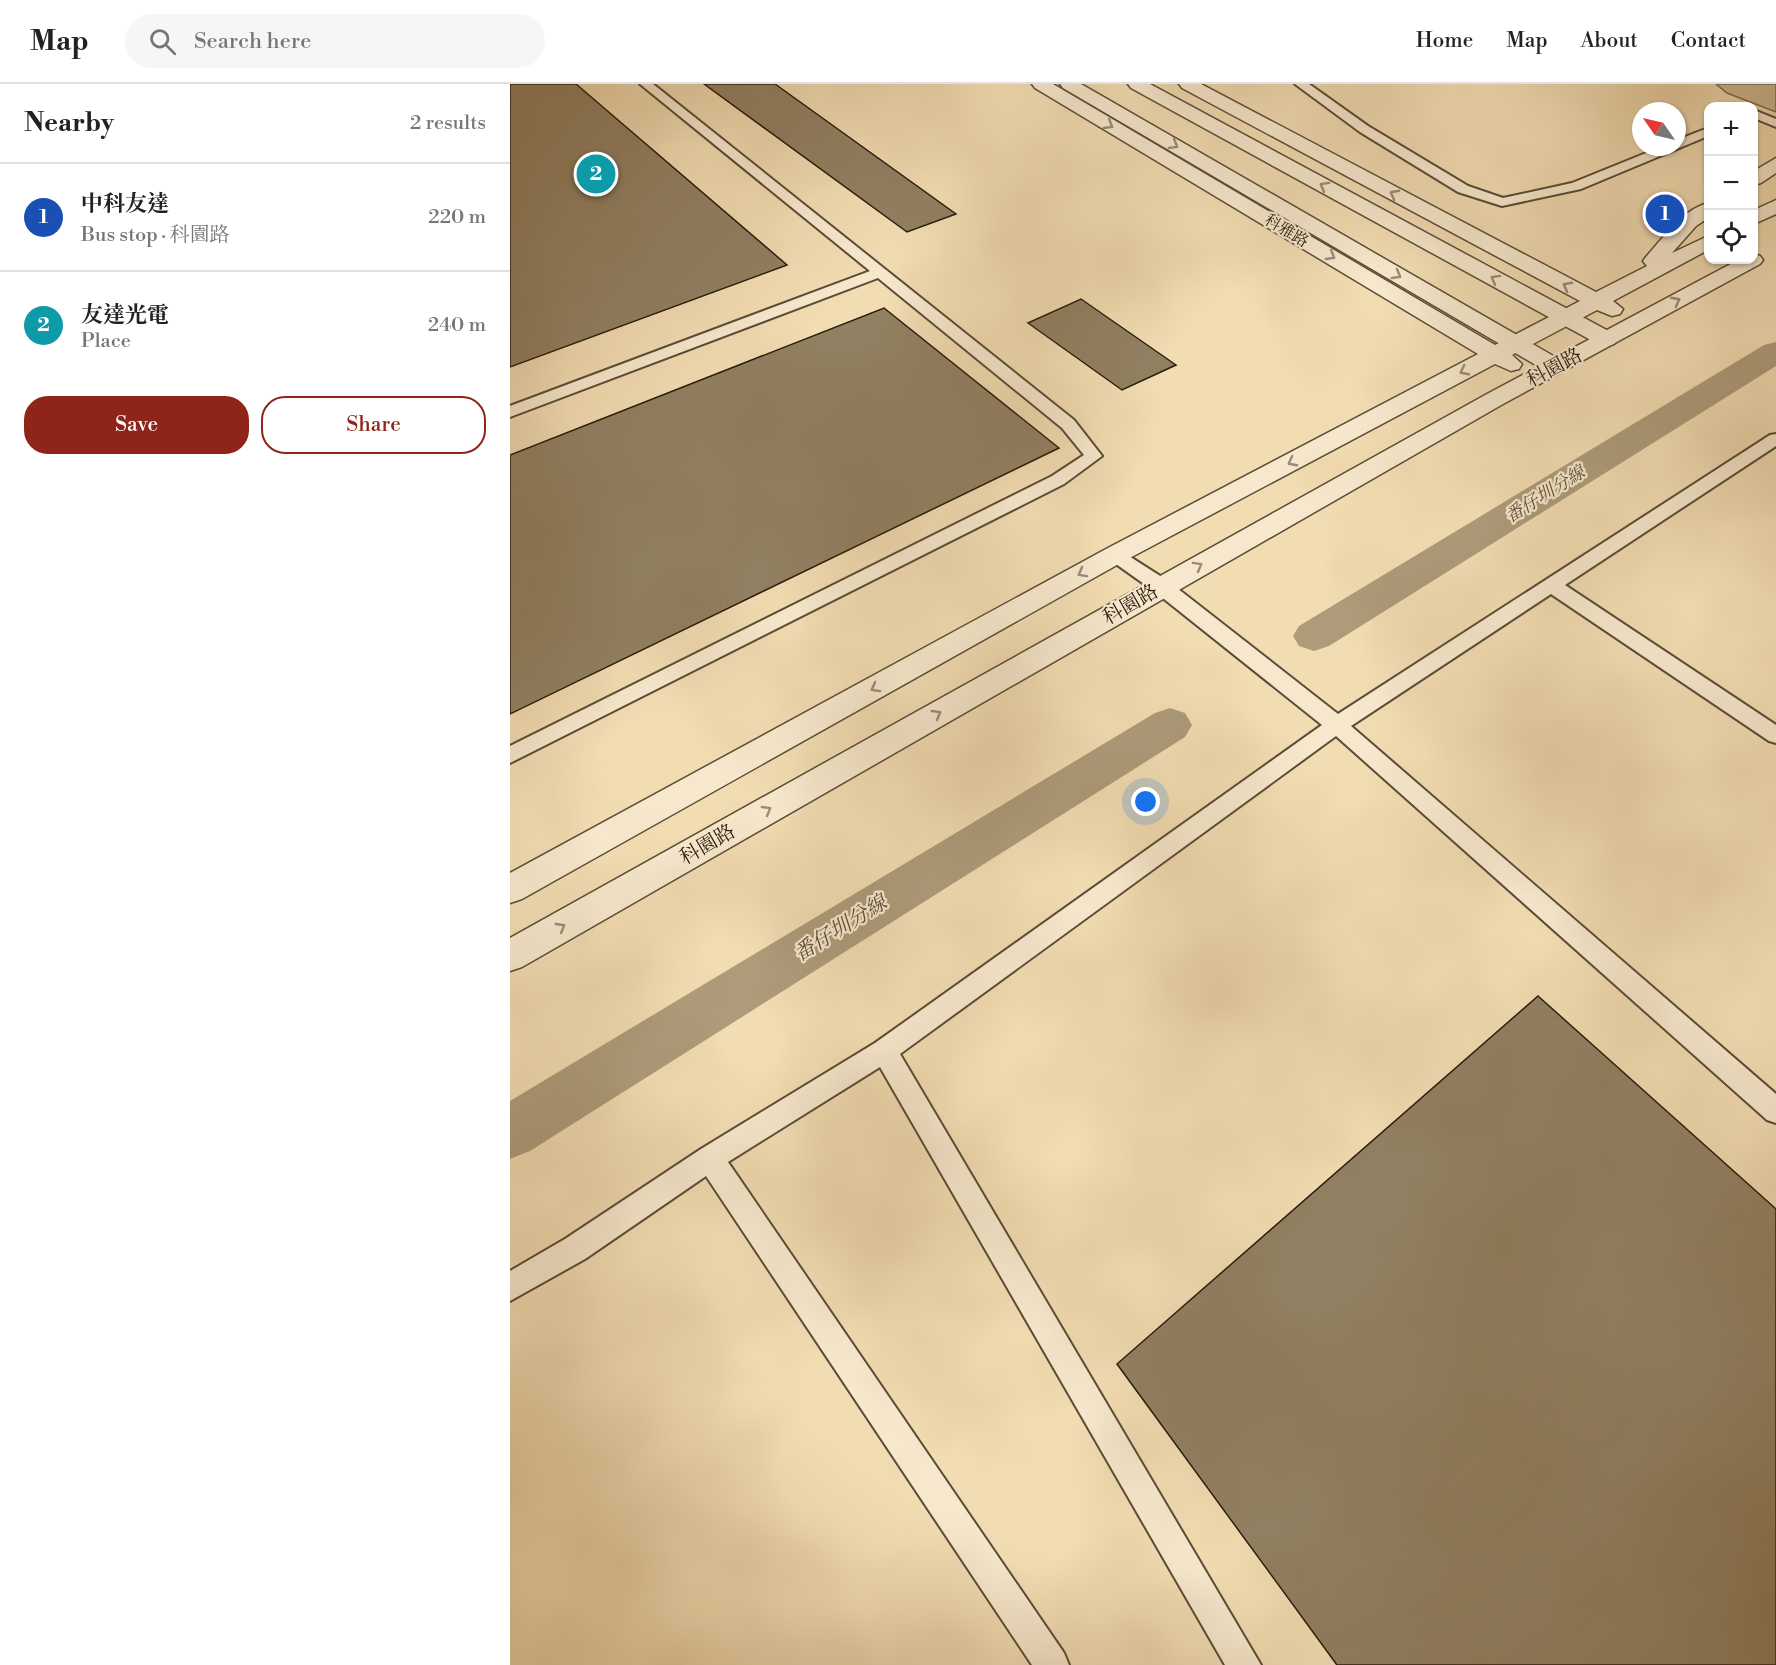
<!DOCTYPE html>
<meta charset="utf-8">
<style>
:root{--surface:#fff;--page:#f6f6f6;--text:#222;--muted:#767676;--line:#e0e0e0;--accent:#8f2418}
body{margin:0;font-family:"Libre Bodoni","Noto Serif TC",serif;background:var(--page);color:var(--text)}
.controls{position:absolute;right:18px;top:18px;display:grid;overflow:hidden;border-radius:12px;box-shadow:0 2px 4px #0004}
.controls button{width:54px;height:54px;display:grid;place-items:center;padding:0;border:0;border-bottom:2px solid var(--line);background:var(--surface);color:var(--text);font:30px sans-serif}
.compass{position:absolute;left:1122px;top:18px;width:54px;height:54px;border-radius:50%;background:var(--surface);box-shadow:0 2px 4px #0004;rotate:304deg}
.you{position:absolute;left:636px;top:718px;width:21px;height:21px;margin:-15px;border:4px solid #fff;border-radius:50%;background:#1a73e8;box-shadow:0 0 0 9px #1a73e833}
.badge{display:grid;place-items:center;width:39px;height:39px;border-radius:50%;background:var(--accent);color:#fff;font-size:20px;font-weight:700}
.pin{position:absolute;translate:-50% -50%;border:3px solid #fff;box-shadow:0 2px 6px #0006}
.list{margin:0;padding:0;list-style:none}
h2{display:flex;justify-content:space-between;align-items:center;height:78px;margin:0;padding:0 24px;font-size:26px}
h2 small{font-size:20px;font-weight:400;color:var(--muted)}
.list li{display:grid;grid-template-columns:39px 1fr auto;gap:18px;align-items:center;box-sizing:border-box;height:108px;padding:0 24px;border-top:2px solid var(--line)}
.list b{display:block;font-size:22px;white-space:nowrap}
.list p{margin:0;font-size:20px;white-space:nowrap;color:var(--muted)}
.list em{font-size:20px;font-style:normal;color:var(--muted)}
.actions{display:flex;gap:12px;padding:18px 24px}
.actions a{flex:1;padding:14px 0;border:2px solid var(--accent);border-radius:24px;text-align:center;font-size:21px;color:var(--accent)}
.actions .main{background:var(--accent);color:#fff}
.icon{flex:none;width:33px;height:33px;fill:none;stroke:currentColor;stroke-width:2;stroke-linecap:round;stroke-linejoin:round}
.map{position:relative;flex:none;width:1266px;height:1581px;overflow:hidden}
header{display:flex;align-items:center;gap:36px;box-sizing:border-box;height:84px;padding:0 30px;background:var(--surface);border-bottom:2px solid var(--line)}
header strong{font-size:28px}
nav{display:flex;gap:33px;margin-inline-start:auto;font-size:21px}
.search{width:420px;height:54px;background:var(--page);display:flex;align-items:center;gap:15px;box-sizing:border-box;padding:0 21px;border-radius:33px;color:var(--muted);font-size:22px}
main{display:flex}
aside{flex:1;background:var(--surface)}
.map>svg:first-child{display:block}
</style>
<header>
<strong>Map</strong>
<div class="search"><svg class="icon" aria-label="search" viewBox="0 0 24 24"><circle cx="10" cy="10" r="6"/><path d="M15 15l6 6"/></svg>Search here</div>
<nav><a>Home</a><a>Map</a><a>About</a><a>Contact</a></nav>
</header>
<main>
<aside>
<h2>Nearby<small>2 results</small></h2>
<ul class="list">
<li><span class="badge" style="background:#1a4fb4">1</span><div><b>中科友達</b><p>Bus stop · 科園路</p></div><em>220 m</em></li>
<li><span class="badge" style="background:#0f9aa8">2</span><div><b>友達光電</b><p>Place</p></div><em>240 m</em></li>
</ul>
<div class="actions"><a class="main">Save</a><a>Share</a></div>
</aside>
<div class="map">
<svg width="1266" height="1581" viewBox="0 0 1266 1581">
<rect width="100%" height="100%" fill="#f2dcb2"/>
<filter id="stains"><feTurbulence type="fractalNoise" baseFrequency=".00333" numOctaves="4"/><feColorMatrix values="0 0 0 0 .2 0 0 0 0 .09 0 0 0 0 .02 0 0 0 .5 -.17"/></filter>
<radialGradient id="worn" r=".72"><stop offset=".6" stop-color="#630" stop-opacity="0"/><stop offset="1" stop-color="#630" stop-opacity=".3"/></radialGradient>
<path fill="#d0bb96" stroke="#7c6c51" stroke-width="1.5" d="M1206 0H1266V28L1217 9Z"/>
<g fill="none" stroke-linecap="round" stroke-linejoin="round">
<g fill="#ad9b7a" fill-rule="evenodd">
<path d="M1266 258V282L819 562 804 567 789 562 783 552 789 542 1254 261Z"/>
<path d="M660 624 675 629 682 641 675 653 20 1067 0 1075V1017L645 629Z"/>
</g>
</g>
<g fill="#918062" stroke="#281c0c" stroke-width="1.5">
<path d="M0 0H66L277 181 0 283Z"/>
<path d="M194 0H265L446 130 397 148Z"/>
<path d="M571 215 666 281 612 306 518 239Z"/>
<path d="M374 224 549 364 0 630V371Z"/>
<path d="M1028 912 1266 1125V1581H827L607 1280Z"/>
</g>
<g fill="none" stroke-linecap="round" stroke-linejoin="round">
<g stroke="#5a4c36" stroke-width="4">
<g id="service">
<path d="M130 0H143L564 336 592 372 554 400 0 679V662L542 392 574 371 552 344 368 194 0 333V322L360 187Z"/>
<path d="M785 0H799L858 42 958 102 993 114 1062 99 1151 63H1167V56L1198 44V52L1071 105 992 122 948 108 850 48Z"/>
<path d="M1244 26 1266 35V43L1244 34Z"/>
<path d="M1266 350V362L1055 501 1266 641V659L1259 657 1041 510 841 642 1266 1010V1039L1257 1036 826 652 390 970 751 1581H715L370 983 218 1078 554 1569 559 1581H522L196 1092 75 1175 0 1217V1187L55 1155 191 1065 365 959 812 641 644 507 599 475 596 471 599 467H611L658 497 828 630 1260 351Z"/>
</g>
</g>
<g stroke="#5a4c36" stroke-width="3">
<g id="minor">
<path d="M522 0H543L985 261 1070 217 672 4 669 0H691L1086 208 1137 182 1133 177 1136 173C1153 154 1172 126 1198 119V134L1186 142 1162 169 1198 152V166L1103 217 1113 225 1110 230 1102 232 1087 226 1002 271 1012 280 1009 285 1001 287 985 280 614 477 12 815 0 819V789L596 465 968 270 525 4Z"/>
<path d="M1266 74V89L1251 99 1244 101V87Z"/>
<path d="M1266 116V130L1244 140V126Z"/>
<path d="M1244 170 1250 172 1253 176 1250 180 993 320 12 883 0 887V854L977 310 1228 176H1244Z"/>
</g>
</g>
<g stroke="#5a4c36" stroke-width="3">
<g id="tertiary">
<path d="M550 0H571L1052 277 1055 282 1052 287 1044 289 1036 287 553 4Z"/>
<path d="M618 0H640L1104 250 1107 255 1104 260 1096 262 1088 260 621 4Z"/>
</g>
</g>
<use href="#service" fill="#f7e8cd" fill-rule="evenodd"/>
<use href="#minor" fill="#f7e8cd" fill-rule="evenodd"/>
<use href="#tertiary" fill="#f7e8cd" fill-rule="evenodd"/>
</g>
<defs><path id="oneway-chevron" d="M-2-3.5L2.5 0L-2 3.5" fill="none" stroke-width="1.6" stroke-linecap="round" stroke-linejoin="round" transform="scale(1.5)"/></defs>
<g stroke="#9a8c76">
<use href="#oneway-chevron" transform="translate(599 41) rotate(31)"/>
<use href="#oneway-chevron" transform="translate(664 61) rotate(30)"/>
<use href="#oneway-chevron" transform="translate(814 102) rotate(-151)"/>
<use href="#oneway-chevron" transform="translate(884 110) rotate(-152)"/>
<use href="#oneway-chevron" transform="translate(821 172) rotate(31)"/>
<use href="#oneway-chevron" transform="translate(887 191) rotate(30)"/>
<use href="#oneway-chevron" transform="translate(985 195) rotate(-151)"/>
<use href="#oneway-chevron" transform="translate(1057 202) rotate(-152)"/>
<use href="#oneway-chevron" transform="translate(1166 217) rotate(-28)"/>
<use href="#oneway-chevron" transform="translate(954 287) rotate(152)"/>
<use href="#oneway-chevron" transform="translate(782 378) rotate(152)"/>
<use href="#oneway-chevron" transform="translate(688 482) rotate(-29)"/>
<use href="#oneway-chevron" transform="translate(572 489) rotate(151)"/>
<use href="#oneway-chevron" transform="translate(365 604) rotate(151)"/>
<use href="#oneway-chevron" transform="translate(427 630) rotate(-30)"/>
<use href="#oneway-chevron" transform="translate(257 726) rotate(-30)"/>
<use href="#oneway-chevron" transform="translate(51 843) rotate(-30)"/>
</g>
<g text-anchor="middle" stroke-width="4.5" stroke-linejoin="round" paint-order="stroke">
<g font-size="16" fill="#281c0c" stroke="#f7e8cd">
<text transform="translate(777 146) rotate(31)" y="6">科雅路</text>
</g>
<g font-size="18" font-style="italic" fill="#5d4f38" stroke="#f7e8cd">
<text transform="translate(1035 410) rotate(-32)" y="6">番仔圳分線</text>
</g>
<g font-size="20" fill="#281c0c" stroke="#f7e8cd">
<text transform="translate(1044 283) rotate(-28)" y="7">科園路</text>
<text transform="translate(620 520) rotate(-30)" y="7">科園路</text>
<text transform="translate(197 760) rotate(-30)" y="7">科園路</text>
</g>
<g font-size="21" font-style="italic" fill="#5d4f38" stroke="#f7e8cd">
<text transform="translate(330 844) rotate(-32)" y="7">番仔圳分線</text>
</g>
</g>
<rect width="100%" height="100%" filter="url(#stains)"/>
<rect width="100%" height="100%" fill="url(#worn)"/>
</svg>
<div class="controls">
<button>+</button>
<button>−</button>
<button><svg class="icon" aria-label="locate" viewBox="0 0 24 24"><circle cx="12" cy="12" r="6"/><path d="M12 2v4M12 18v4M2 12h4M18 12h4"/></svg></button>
</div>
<svg class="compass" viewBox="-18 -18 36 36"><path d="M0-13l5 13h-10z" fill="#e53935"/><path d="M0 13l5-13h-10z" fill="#767676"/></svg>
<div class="you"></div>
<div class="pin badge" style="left:1155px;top:130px;background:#1a4fb4">1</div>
<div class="pin badge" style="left:86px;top:90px;background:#0f9aa8">2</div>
</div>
</main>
